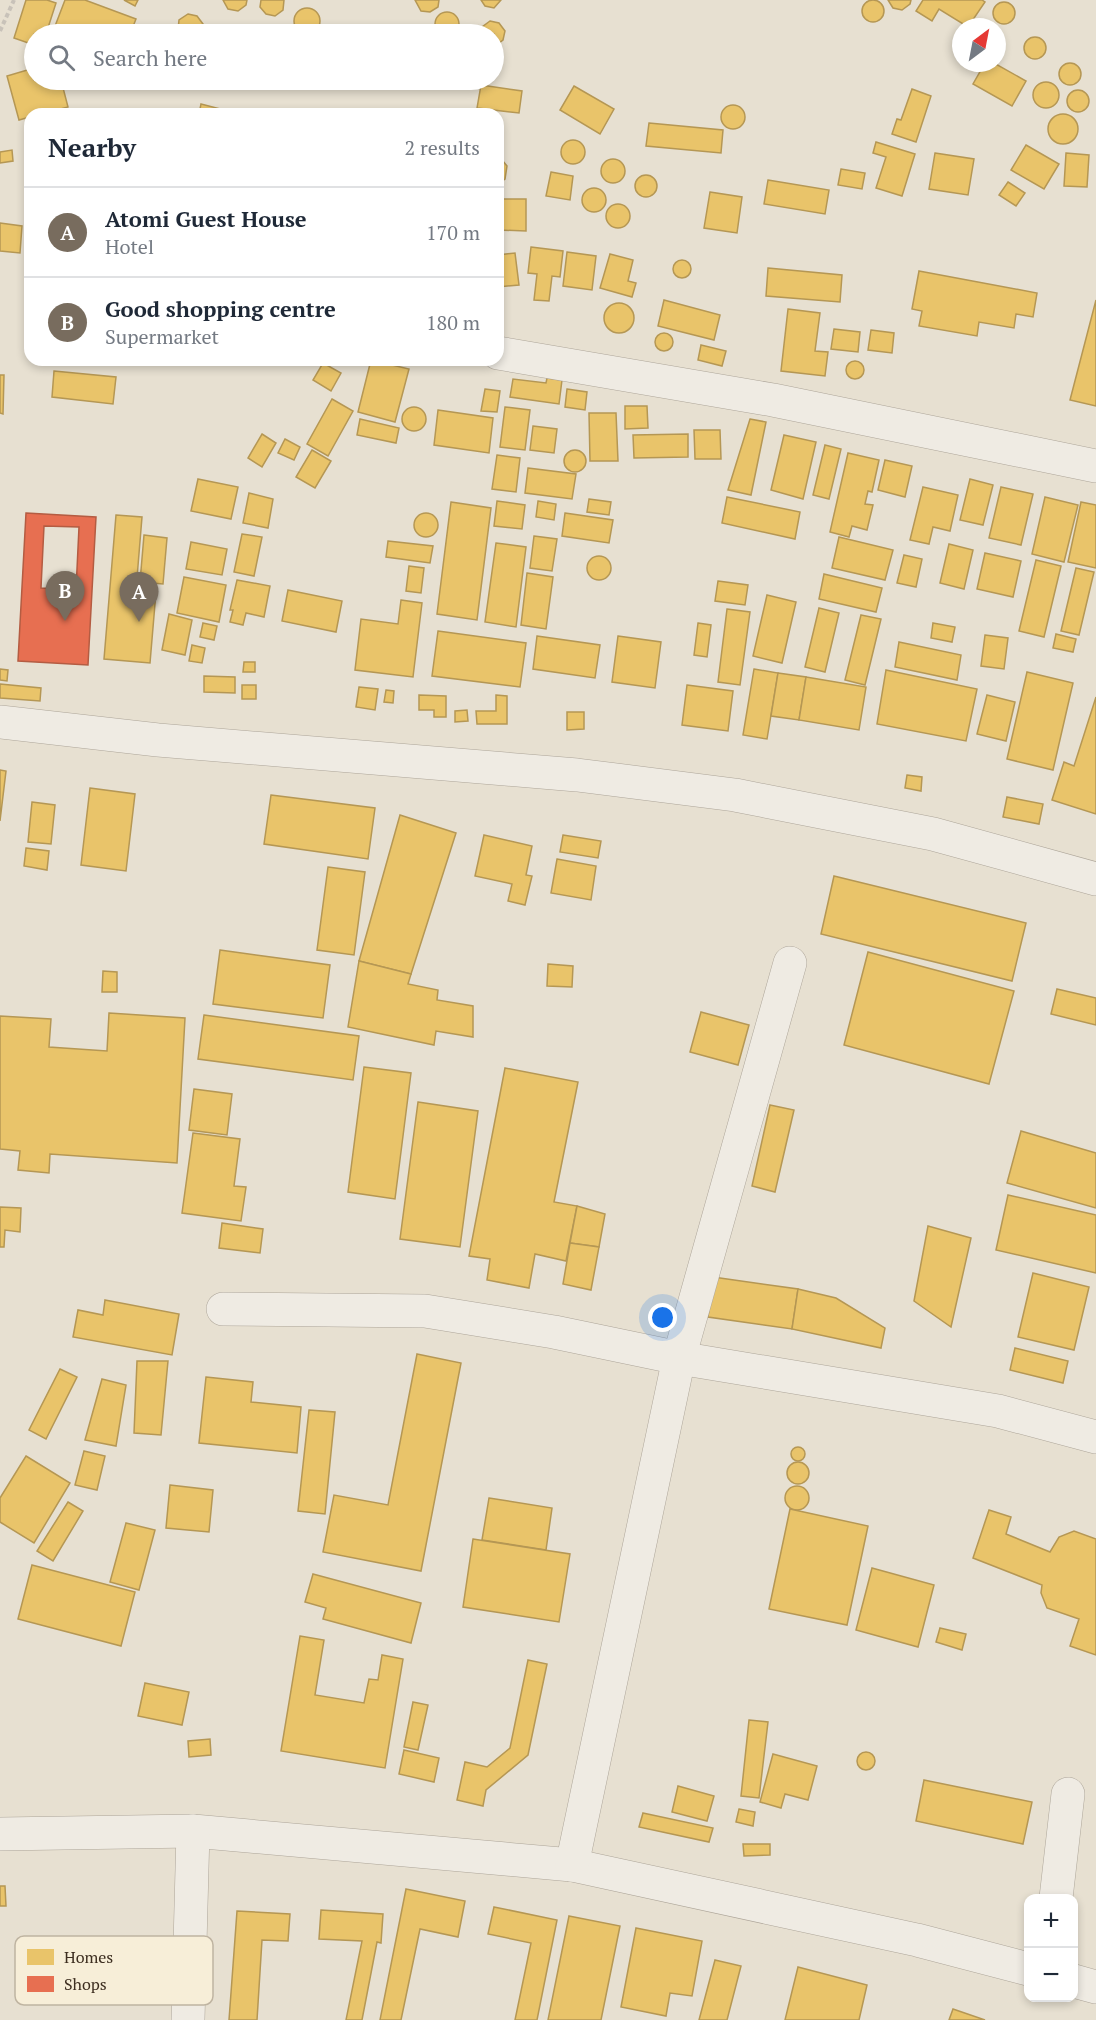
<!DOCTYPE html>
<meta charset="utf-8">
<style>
:root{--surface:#fff;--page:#f2f2f3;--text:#1f2937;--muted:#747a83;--line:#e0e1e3;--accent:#786c5e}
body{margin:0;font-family:"PT Serif",serif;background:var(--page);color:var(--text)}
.controls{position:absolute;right:18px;bottom:18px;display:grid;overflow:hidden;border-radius:12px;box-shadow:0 3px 9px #0003}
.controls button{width:54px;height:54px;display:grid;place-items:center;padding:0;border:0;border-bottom:2px solid var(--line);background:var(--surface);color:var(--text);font:30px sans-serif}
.compass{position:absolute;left:952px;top:18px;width:54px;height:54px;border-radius:50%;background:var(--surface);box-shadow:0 3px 9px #0003;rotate:32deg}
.you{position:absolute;left:663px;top:1318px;width:21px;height:21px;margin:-15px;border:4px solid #fff;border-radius:50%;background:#1a73e8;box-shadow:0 0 0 9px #1a73e833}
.badge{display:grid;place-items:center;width:39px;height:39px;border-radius:50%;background:var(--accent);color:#fff;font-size:20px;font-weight:700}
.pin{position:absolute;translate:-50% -50px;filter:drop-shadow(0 2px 3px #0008)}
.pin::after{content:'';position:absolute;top:32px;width:21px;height:18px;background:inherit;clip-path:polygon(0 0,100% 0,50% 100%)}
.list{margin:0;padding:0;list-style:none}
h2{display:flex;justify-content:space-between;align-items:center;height:78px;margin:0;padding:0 24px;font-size:26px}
h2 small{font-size:20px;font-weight:400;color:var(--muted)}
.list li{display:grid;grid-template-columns:39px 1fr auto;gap:18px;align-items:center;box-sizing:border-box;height:90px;padding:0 24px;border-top:2px solid var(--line)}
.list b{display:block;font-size:22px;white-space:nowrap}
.list p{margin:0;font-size:20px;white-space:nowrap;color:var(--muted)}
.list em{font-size:20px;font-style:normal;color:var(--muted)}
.icon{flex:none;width:33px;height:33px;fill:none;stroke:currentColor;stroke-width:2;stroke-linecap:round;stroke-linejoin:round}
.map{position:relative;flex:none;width:1096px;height:2020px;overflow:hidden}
.search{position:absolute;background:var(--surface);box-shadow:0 3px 9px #0003;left:24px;top:24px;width:480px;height:66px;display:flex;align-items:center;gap:15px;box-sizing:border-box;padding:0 21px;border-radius:33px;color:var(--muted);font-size:22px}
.panel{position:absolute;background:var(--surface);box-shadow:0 3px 9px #0003;left:24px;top:108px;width:480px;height:258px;border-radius:18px}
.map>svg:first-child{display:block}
</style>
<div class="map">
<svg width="1096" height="2020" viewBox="0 0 1096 2020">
<rect width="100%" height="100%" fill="#e7e0d1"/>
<g fill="#e9c46a" stroke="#b59754" stroke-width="1.5">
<circle cx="873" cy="11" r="11"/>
<path d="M26 0H47L56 3 46 34H34V45L14 38Z"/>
<path d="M65 0H85L136 19 130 34H52Z"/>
<path d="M124 0H138L135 6Z"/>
<path d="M223 0H247L246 5 238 11 228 9Z"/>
<path d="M261 0H284L283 10 275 16 266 14 260 7Z"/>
<path d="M415 0H439L438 7 430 12 421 11Z"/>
<path d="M481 0H501L494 8 485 6Z"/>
<path d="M888 0H911L910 4 902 10 893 8Z"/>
<path d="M923 0H982L985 2 968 27 939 9 932 21 916 11Z"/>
<circle cx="1004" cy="13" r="11"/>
<circle cx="307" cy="21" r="13"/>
<circle cx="447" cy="24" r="12"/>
<path d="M188 14 197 16 203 24 200 34H182L178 30 179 20Z"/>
<path d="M490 21 499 23 505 31 503 40 495 46H494V34H480L482 27Z"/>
<path d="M217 27 226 29 231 34H209Z"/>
<circle cx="1035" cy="48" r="11"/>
<circle cx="1070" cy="74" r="11"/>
<path d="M985 63H994L1026 81 1012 106 973 84Z"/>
<path d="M34 68V80H61L68 107 42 114H30V117L19 120 7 76Z"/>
<path d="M243 80H270L266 89Z"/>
<path d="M372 80H394V83L386 88 377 87Z"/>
<circle cx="1046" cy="95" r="13"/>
<path d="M481 85 522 91 519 113 477 108Z"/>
<path d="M574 86 614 109 600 134 560 110Z"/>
<path d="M912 89 931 96 916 142 892 134 897 119 901 120Z"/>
<circle cx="1078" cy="101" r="11"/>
<path d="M201 104 236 113V114H199Z"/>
<circle cx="733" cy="117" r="12"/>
<circle cx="1063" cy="129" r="15"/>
<path d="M649 123 723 130 721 153 646 146Z"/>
<circle cx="573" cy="152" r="12"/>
<path d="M876 142 915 154 902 196 876 188 886 157 873 153Z"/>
<path d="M1026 145 1059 164 1044 189 1011 170Z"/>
<path d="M12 150 13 161 0 163V152Z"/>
<path d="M935 153 974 159 968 195 929 189Z"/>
<path d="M1066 153 1089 155 1087 187 1064 186Z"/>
<path d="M498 155 507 166 505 179 498 184Z"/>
<circle cx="613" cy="171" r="12"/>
<path d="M841 169 865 173 862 189 838 185Z"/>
<path d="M551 172 573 176 570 200 546 196Z"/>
<circle cx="646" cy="186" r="11"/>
<path d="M768 180 829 190 825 214 764 204Z"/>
<path d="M1008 182 1025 193 1016 206 999 195Z"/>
<circle cx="594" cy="200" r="12"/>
<path d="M710 192 742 197 737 233 704 228Z"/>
<path d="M498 199H526V231L498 230Z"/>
<circle cx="618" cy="216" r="12"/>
<path d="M0 223 22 226 20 253 0 251Z"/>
<path d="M531 247 563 251 560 277 552 276 549 301 534 300 537 274 528 273Z"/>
<path d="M567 252 596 256 592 290 563 286Z"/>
<path d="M515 253 519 285 498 287V255Z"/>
<path d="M610 254 633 260 628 281 636 283 632 297 600 288Z"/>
<circle cx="682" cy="269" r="9"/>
<path d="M768 268 842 275 840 302 766 296Z"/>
<path d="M919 271 1037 293 1033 317 1016 314 1014 328 979 322 977 336 919 326 922 311 912 309Z"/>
<path d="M664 300 720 315 714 340 658 326Z"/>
<path d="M1096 300V406L1070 400Z"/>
<circle cx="619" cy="318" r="15"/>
<path d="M788 309 820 313 815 351 828 352 825 376 781 371Z"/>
<path d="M834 329 860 332 858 352 831 349Z"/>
<path d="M871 330 894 333 892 353 868 350Z"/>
<circle cx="664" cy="342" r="9"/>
<path d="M701 345 726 351 722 366 698 360Z"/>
<path d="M371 360 409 369 395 422 358 412Z"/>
<circle cx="855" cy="370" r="9"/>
<path d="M323 363 341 373 331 391 313 380Z"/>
<path d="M54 371 116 377 113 404 52 397Z"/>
<path d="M0 375H4L3 414 0 413Z"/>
<path d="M547 378 562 380 559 404 510 397 513 379 546 383Z"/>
<path d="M485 389 500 391 497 412 481 411Z"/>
<path d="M567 389 587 392 585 410 565 407Z"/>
<path d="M332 399 353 411 328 456 307 444Z"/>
<path d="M625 406H647L648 428 625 429Z"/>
<circle cx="414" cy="419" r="12"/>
<path d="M505 407 530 410 525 450 500 447Z"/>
<path d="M438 410 493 418 489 453 434 445Z"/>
<path d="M589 413H616L618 461H590Z"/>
<path d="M360 419 399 428 396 443 357 435Z"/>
<path d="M750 419 766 422 751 495 728 490Z"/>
<path d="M533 426 557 429 554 453 530 450Z"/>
<path d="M694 430H720L721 459H695Z"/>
<path d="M262 434 276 443 262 467 248 458Z"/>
<path d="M688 434V457L634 458 633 435Z"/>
<path d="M784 435 816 442 803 499 771 490Z"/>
<path d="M285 439 300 447 294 460 278 453Z"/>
<path d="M825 445 841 449 829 499 813 495Z"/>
<path d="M312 450 331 461 315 488 296 477Z"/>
<circle cx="575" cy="461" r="11"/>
<path d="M848 453 879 460 872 492 868 491 865 504 873 505 867 530 852 526 849 537 830 532Z"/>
<path d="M497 455 520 458 516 492 492 489Z"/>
<path d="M885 460 912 466 905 497 878 490Z"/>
<path d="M528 468 576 474 572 499 525 493Z"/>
<path d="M198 479 238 487 231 519 191 511Z"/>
<path d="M970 479 993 485 983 525 960 520Z"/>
<path d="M923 487 958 495 950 531 933 527 929 544 910 540Z"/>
<path d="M1001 487 1033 494 1021 545 989 538Z"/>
<path d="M249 493 273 499 268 528 243 523Z"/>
<path d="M727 497 800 512 795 539 722 523Z"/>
<path d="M1045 497 1078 505 1064 562 1032 554Z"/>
<path d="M589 499 611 502 609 515 587 512Z"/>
<path d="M497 501 525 505 522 529 494 526Z"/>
<path d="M538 501 556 504 554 520 536 517Z"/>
<path d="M451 502 491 508 477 620 437 614Z"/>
<path d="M1081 502 1096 505V568L1068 562Z"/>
<circle cx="426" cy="525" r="12"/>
<path d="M565 513 613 520 609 543 562 536Z"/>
<path d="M116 515 142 517 136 590 156 592 150 663 104 659Z"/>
<path d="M242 534 262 537 254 576 234 572Z"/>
<path d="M144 535 167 538 163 584 140 582Z"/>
<path d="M534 536 557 539 552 571 530 568Z"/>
<path d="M839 537 893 550 885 580 832 568Z"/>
<path d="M388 541 433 546 430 563 386 557Z"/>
<path d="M191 542 227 549 222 575 186 569Z"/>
<path d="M496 543 526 547 516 627 485 622Z"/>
<path d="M949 544 973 550 964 589 940 583Z"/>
<path d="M985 553 1021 561 1013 597 977 589Z"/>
<path d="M904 555 922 559 916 587 897 583Z"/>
<circle cx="599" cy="568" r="12"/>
<path d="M1036 560 1061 566 1044 637 1019 631Z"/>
<path d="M409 566 424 568 421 593 406 591Z"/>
<path d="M1076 568 1094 572 1079 635 1061 631Z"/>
<path d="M527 573 553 577 546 629 521 625Z"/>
<path d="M824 574 882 588 876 612 819 599Z"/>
<path d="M184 577 226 585 219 622 177 613Z"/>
<path d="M237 580 270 586 264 617 246 613 243 625 230 622 233 610H230Z"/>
<path d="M718 581 748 585 745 605 715 601Z"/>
<path d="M288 590 342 601 336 632 282 621Z"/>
<path d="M767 595 796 602 782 663 753 656Z"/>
<path d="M401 600 422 603 413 677 355 670 361 619 398 624Z"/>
<path d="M819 608 839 613 825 672 805 667Z"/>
<path d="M727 609 750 612 740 685 718 682Z"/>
<path d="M169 614 192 620 185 655 162 650Z"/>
<path d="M861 615 881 619 865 685 845 680Z"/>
<path d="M203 623 217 626 214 640 200 637Z"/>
<path d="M698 623 711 625 707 657 694 655Z"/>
<path d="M933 623 955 627 952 642 931 638Z"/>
<path d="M438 631 526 643 520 687 432 676Z"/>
<path d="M1056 634 1076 639 1073 652 1053 648Z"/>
<path d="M985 635 1008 638 1004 669 981 666Z"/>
<path d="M537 636 600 645 595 678 533 669Z"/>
<path d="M618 636 661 642 655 688 612 682Z"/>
<path d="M899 642 961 655 957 680 895 667Z"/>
<path d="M192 645 205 648 202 663 189 661Z"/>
<path d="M244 662H255V672H243Z"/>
<path d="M0 669 8 670 7 681 0 680Z"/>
<path d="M754 669 778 673 767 739 743 735Z"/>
<path d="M886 670 977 689 966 741 877 724Z"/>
<path d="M1027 672 1073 683 1053 770 1007 759Z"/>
<path d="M778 673 806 677 799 720 771 716Z"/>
<path d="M204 676 235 677V693L204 692Z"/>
<path d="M806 677 866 687 859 730 799 720Z"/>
<path d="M0 684 41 688 40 701 0 698Z"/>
<rect x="242" y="685" width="14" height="14"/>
<path d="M687 685 733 691 728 731 682 725Z"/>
<path d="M359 687 378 689 375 710 356 707Z"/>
<path d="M386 690 394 691 393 703 384 702Z"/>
<path d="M419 695 446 696V717H434V710H419Z"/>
<path d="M496 695 507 696V724H477L476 711H496Z"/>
<path d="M987 695 1015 702 1006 741 977 734Z"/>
<path d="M1096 697V814L1052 800 1064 762 1074 766Z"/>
<path d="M467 710 468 721 455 722V711Z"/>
<path d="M567 712H584V729L567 730Z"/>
<path d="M0 770 6 771 0 821Z"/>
<path d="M907 775 922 777 921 791 905 788Z"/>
<path d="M90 788 135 794 126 871 81 865Z"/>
<path d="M271 795 375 808 368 859 264 844Z"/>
<path d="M1007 797 1043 804 1039 824 1003 817Z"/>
<path d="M32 802 55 805 51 844 28 842Z"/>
<path d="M400 815 456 833 411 974 359 961Z"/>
<path d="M484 835 532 846 526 875 532 876 525 905 508 901 512 884 475 876Z"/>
<path d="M563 835 601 841 598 858 560 852Z"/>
<path d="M26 848 49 851 47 870 24 866Z"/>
<path d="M557 859 596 866 591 900 551 893Z"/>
<path d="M328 867 365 872 354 955 317 950Z"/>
<path d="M834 876 1026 923 1012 981 821 934Z"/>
<path d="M220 950 330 965 323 1018 213 1004Z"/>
<path d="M868 952 1014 991 989 1084 844 1045Z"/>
<path d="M359 961 411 974 408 984 438 990 437 1000 473 1006V1037L436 1031 434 1045 348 1027Z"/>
<path d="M548 964 573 966 572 987 547 986Z"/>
<path d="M103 971 117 972V992H102Z"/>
<path d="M1057 989 1096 998V1025L1051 1014Z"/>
<path d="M701 1012 749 1025 738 1065 690 1052Z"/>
<path d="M109 1013 185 1018 177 1163 50 1154 49 1173 18 1170 20 1151 0 1149V1016L51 1019 49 1047 107 1051Z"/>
<path d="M204 1015 359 1036 353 1080 198 1059Z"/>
<path d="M364 1067 411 1073 395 1199 348 1192Z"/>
<path d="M505 1068 578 1082 554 1202 577 1206 566 1261 535 1254 529 1288 487 1280 490 1259 469 1256Z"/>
<path d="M194 1089 232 1094 227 1135 189 1130Z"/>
<path d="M418 1102 478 1111 460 1247 400 1239Z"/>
<path d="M770 1105 794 1110 775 1192 752 1186Z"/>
<path d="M1021 1131 1096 1153V1208L1007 1183Z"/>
<path d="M193 1133 240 1139 234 1186 246 1187 241 1221 182 1213Z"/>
<path d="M1008 1195 1096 1215V1273L996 1250Z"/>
<path d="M577 1206 605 1214 599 1247 570 1243Z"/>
<path d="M0 1207 21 1208 20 1232 5 1230 4 1247H0Z"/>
<path d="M222 1223 263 1229 260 1253 219 1248Z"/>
<path d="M928 1226 971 1238 951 1327 914 1301Z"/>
<path d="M570 1243 599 1247 591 1290 563 1284Z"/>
<path d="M1033 1273 1089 1287 1074 1350 1018 1337Z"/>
<path d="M713 1277 798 1289 792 1329 708 1317Z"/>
<path d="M798 1289 836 1298 885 1328 881 1348 792 1329Z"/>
<path d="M105 1300 179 1314 172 1355 73 1337 78 1310 103 1315Z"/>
<path d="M1015 1348 1068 1361 1063 1383 1010 1370Z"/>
<path d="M417 1354 461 1363 421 1571 323 1552 334 1495 388 1505Z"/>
<path d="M137 1361H168L161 1435 134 1433Z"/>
<path d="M60 1369 77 1377 46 1439 29 1430Z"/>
<path d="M206 1377 253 1382 251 1402 301 1407 297 1453 199 1443Z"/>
<path d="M102 1379 126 1385 116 1446 85 1440Z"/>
<path d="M309 1410 335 1412 325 1514 298 1511Z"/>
<circle cx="798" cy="1454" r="7"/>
<path d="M84 1451 105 1456 97 1490 75 1485Z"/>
<path d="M26 1456 70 1483 34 1543 0 1522V1498Z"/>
<circle cx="798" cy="1473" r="11"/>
<path d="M170 1485 213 1490 209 1532 166 1528Z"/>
<circle cx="797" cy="1498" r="12"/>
<path d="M489 1498 552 1508 546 1550 482 1540Z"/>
<path d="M68 1502 83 1511 53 1561 37 1551Z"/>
<path d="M790 1509 868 1526 847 1625 769 1609Z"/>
<path d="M989 1510 1011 1517 1006 1534 1050 1552 1059 1537 1074 1531 1096 1539V1655L1070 1646 1079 1619 1047 1608 1041 1593 1042 1585 973 1558Z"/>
<path d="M126 1523 155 1530 139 1590 110 1582Z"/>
<path d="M473 1539 570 1554 559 1622 463 1607Z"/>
<path d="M32 1565 135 1592 121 1646 18 1619Z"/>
<path d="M872 1568 934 1585 918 1647 856 1630Z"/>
<path d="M313 1574 421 1603 411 1643 323 1619 326 1608 305 1602Z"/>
<path d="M940 1628 966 1634 962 1650 936 1642Z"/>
<path d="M300 1636 324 1640 315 1695 364 1703 369 1679 378 1680 382 1655 403 1659 385 1768 281 1751Z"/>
<path d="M528 1660 547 1664 528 1755 486 1790 483 1806 457 1800 465 1762 487 1767 510 1748Z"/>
<path d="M145 1683 189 1692 182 1725 138 1716Z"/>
<path d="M413 1702 428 1705 418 1750 404 1747Z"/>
<path d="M749 1720 768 1722 759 1798 741 1796Z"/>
<path d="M210 1739 211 1755 189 1757 188 1741Z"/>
<path d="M404 1750 439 1758 434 1782 399 1774Z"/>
<circle cx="866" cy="1761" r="9"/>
<path d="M773 1754 817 1766 808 1800 785 1794 781 1808 760 1802Z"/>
<path d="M924 1780 1032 1802 1023 1844 916 1821Z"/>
<path d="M678 1786 714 1796 707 1821 672 1812Z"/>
<path d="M739 1809 755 1812 753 1826 736 1822Z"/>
<path d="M643 1813 713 1828 709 1842 639 1827Z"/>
<path d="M743 1844H770V1855L744 1856Z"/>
<path d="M0 1886H5L6 1906H0Z"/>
<path d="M406 1889 465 1901 458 1937 420 1929 401 2020H380Z"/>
<path d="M494 1907 557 1920 537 2020H515L531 1943 488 1934Z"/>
<path d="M321 1910 383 1914 381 1943 377 1942 362 2020H346L362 1941 319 1939Z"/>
<path d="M237 1911 290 1914 288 1941 262 1940 257 2020H229Z"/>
<path d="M569 1916 620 1926 601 2020H548Z"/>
<path d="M636 1928 702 1941 692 1996 670 1993 666 2016 621 2007Z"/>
<path d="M715 1960 741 1966 727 2020H699Z"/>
<path d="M798 1967 867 1985 859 2020H785Z"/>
<path d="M953 2009 985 2020H949Z"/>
</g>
<path fill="#e76f51" stroke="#b45c42" stroke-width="1.5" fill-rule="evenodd" d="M26 513 96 517 88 665 18 661ZM44 526 79 527 76 590 41 588Z"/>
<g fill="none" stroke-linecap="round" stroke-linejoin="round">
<g stroke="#ada599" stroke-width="34">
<g id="minor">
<path d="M498 353 773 400 1096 466"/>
<path d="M0 722 158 740 577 775 735 795 933 834 1096 879"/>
<path d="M223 1309 425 1311 554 1332 679 1358 998 1411 1096 1437"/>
<path d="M0 1834 193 1831 572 1865 917 1940 1028 1969"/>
<path d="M572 1865 679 1358 790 963"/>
<path d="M1056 1898 1068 1794"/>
<path d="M1074 1981 1096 1987"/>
<path d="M188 2020 193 1831"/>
</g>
</g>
<path stroke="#c8c2b9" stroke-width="4" stroke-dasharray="4.5 3" stroke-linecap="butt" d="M0 31 14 0"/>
<use href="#minor" stroke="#efebe3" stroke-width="33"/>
</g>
<rect x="15" y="1936" width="198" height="69" rx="9" fill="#f7eed8" stroke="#bfb4a1" stroke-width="1.5"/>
<rect x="27" y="1949" width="27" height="16" fill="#e9c46a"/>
<rect x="27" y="1976" width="27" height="16" fill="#e76f51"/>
<g font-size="16" fill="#3d2e20">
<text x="64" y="1963">Homes</text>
<text x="64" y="1990">Shops</text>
</g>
</svg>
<div class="controls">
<button>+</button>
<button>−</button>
</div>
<svg class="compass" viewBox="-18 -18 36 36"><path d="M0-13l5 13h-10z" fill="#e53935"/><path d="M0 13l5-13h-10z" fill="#747a83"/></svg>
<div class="you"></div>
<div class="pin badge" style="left:139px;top:622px">A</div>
<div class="pin badge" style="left:65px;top:621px">B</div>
<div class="search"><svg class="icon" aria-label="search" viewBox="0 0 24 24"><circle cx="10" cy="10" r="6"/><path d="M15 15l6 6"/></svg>Search here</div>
<section class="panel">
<h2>Nearby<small>2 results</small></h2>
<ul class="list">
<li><span class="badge">A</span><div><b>Atomi Guest House</b><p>Hotel</p></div><em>170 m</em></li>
<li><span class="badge">B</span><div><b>Good shopping centre</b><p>Supermarket</p></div><em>180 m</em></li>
</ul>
</section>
</div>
